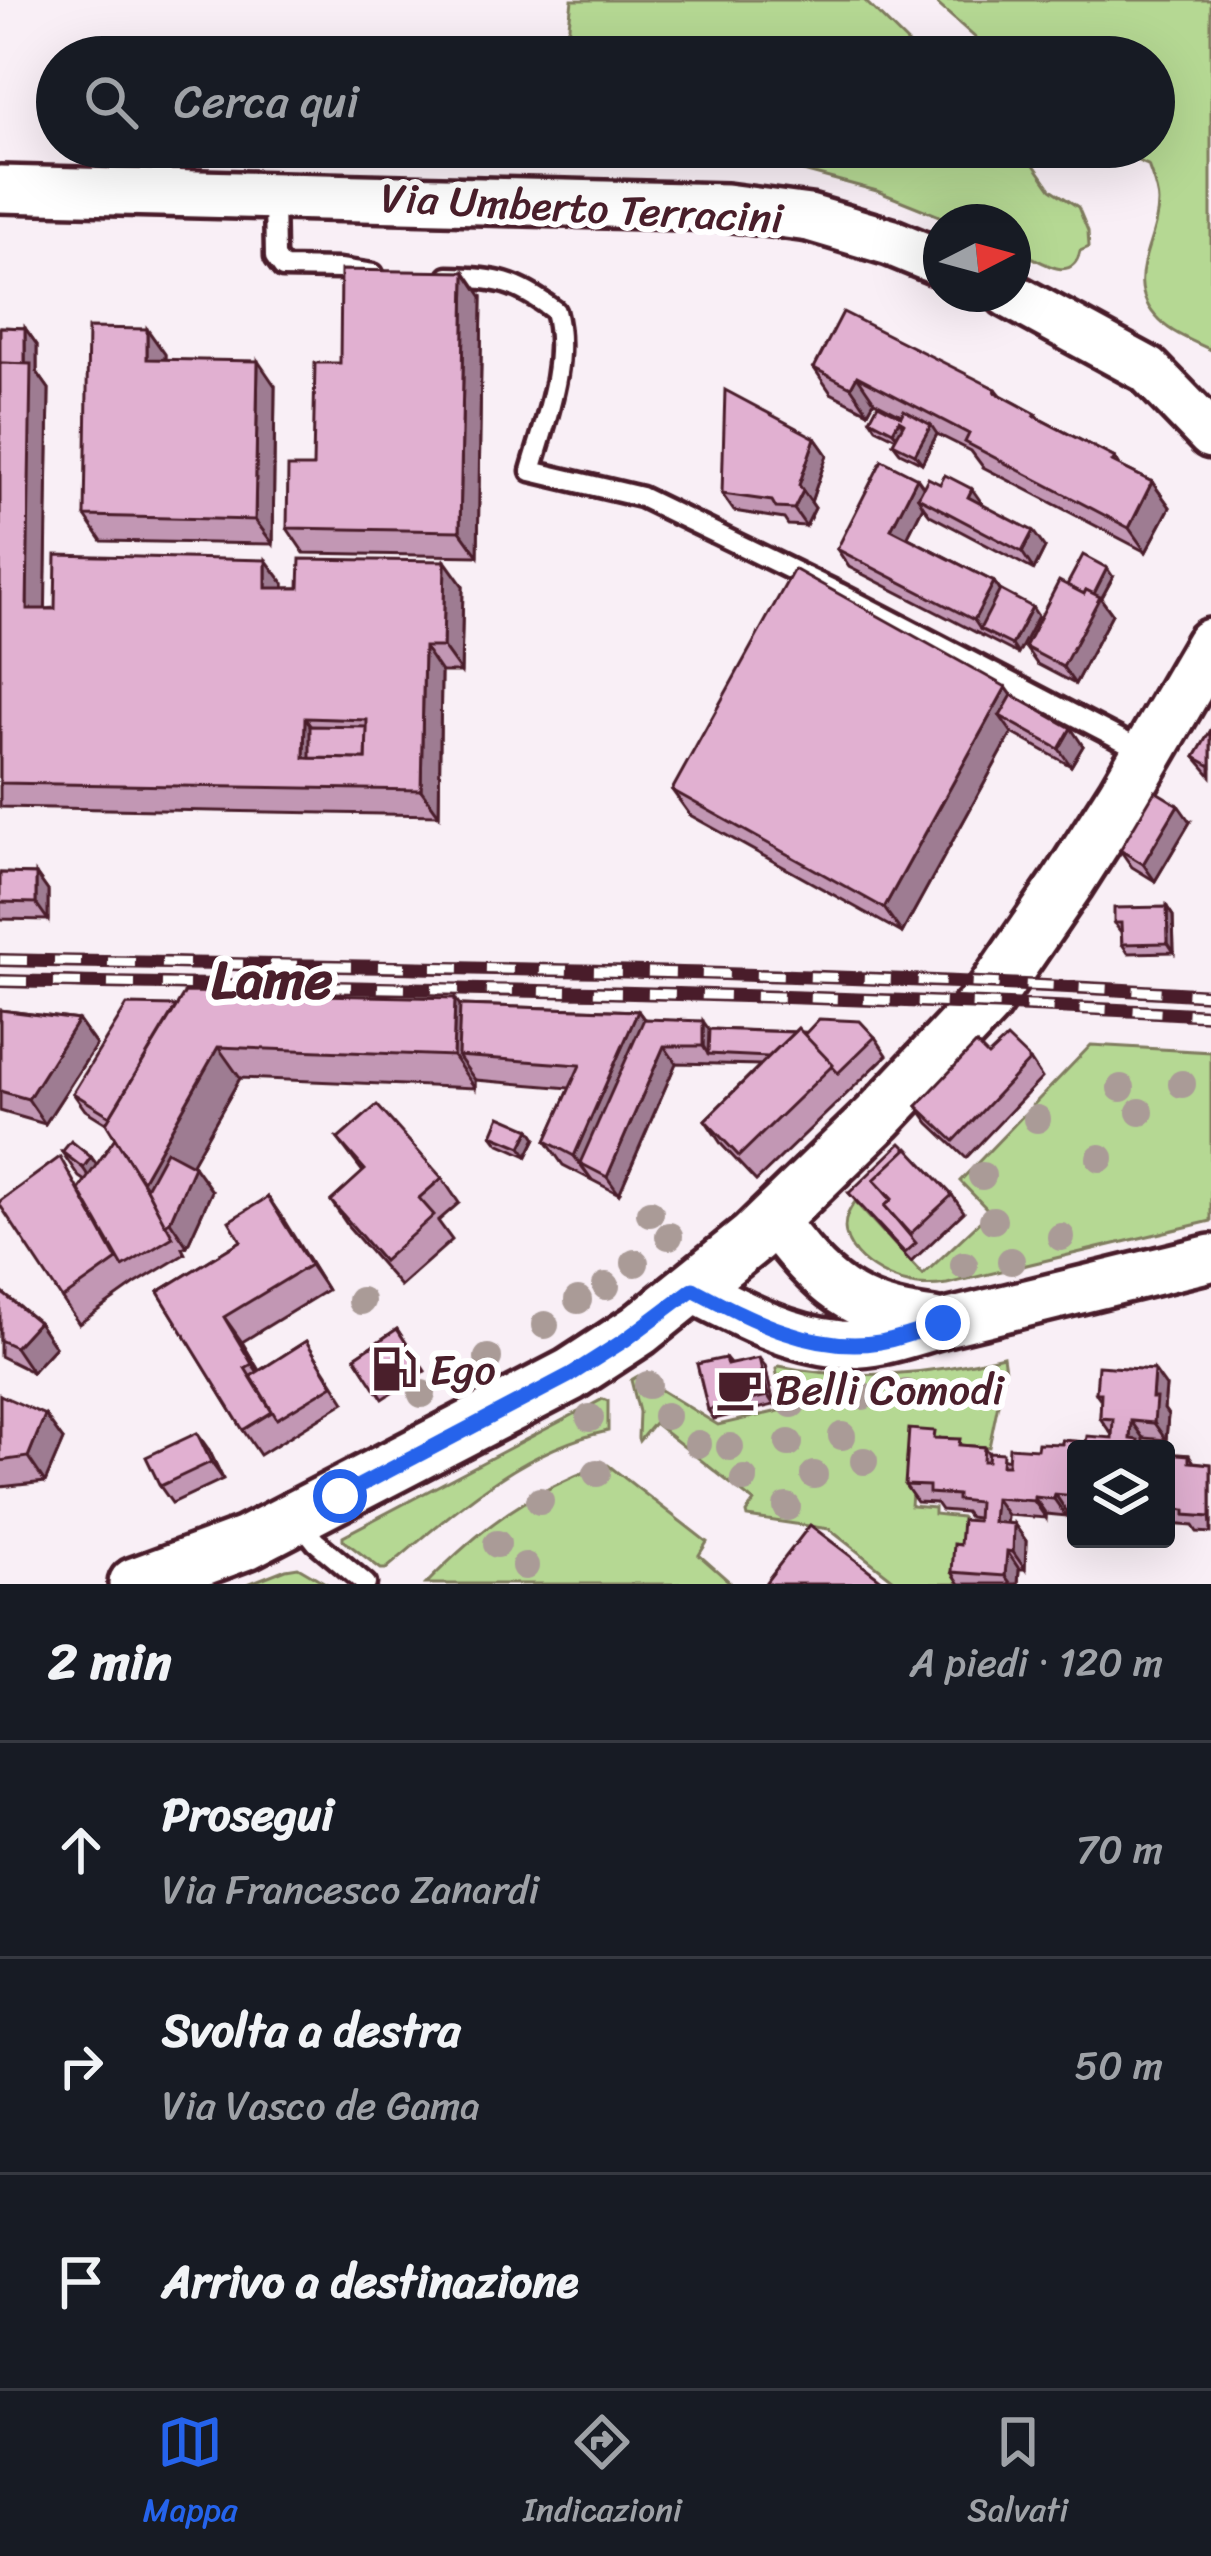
<!DOCTYPE html>
<html lang="it">
<meta charset="utf-8">
<style>
:root{--surface:#171b24;--page:#242831;--text:#f1f3f6;--muted:#9ea1a6;--line:#363941;--accent:#2563eb}
body{margin:0;font-family:Sriracha,sans-serif;background:var(--page);color:var(--text)}
.controls{position:absolute;right:36px;bottom:36px;display:grid;overflow:hidden;border-radius:12px;box-shadow:0 12px 48px #0002}
.controls button{width:108px;height:108px;display:grid;place-items:center;padding:0;border:0;border-bottom:3px solid var(--line);background:var(--surface);color:var(--text);font:60px sans-serif}
.compass{position:absolute;left:923px;top:204px;width:108px;height:108px;border-radius:50%;background:var(--surface);box-shadow:0 12px 48px #0002;rotate:84deg}
.stop{position:absolute;width:36px;height:36px;margin:-27px;border:9px solid #2563eb;border-radius:50%;background:#fff}
.stop.end{background:#2563eb;border-color:#fff;box-shadow:0 3px 12px #0008}
.list{margin:0;padding:0;list-style:none}
h2{display:flex;justify-content:space-between;align-items:center;height:156px;margin:0;padding:0 48px;font-size:51px}
h2 small{font-size:39px;font-weight:400;color:var(--muted)}
.list li{display:grid;grid-template-columns:78px 1fr auto;gap:36px;align-items:center;box-sizing:border-box;height:216px;padding:0 48px;border-top:3px solid var(--line)}
.list b{display:block;font-size:45px;white-space:nowrap}
.list p{margin:0;font-size:39px;white-space:nowrap;color:var(--muted)}
.list em{font-size:39px;font-style:normal;color:var(--muted)}
.icon{flex:none;width:66px;height:66px;fill:none;stroke:currentColor;stroke-width:2;stroke-linecap:round;stroke-linejoin:round}
.map{position:relative;flex:none;width:1211px;height:1584px;overflow:hidden}
.search{position:absolute;background:var(--surface);box-shadow:0 12px 48px #0002;left:36px;right:36px;top:36px;height:132px;display:flex;align-items:center;gap:30px;box-sizing:border-box;padding:0 42px;border-radius:66px;color:var(--muted);font-size:45px}
.sheet{height:804px;background:var(--surface)}
nav{display:flex;justify-content:space-around;align-items:center;box-sizing:border-box;height:168px;border-top:3px solid var(--line);background:var(--surface);font-size:33px;color:var(--muted)}
nav a{display:grid;justify-items:center;gap:6px}
nav .on{color:var(--accent)}
.map>svg:first-child{display:block}
</style>
<div class="map">
<svg width="1211" height="1584" viewBox="0 0 1211 1584">
<rect width="100%" height="100%" fill="#f9eff6"/>
<filter id="ink" filterUnits="userSpaceOnUse"><feTurbulence type="fractalNoise" baseFrequency=".00833" numOctaves="2"/><feDisplacementMap in="SourceGraphic" scale="24" xChannelSelector="R" yChannelSelector="G"/><feConvolveMatrix kernelMatrix="1 2 1 2 8 2 1 2 1" color-interpolation-filters="sRGB"/></filter>
<g filter="url(#ink)">
<g fill="#b5d893" stroke="#807c5f" stroke-width="3">
<path d="M572 0H864L922 57H570L567 42Z"/>
<path d="M933 0H1211V350C1195 342 1173 334 1160 321 1120 282 1158 245 1158 202 1158 190 1152 177 1148 165L1105 147H1154V57H997Z"/>
<path d="M530 147H1014L1032 162 1051 189 1078 207 1088 231 1089 247 1080 251C1072 288 1035 257 1013 247V222H954L877 191 785 166 700 157 546 155 530 149Z"/>
<path d="M1091 1045 1211 1052V1221L947 1284C934 1286 922 1287 908 1283 873 1275 824 1241 855 1202L923 1275 990 1212 960 1181Z"/>
<path d="M1003 1356 1005 1370 989 1447 916 1442 911 1506 934 1508V1514L961 1517 966 1522 957 1584H899L829 1529 747 1517 746 1513 754 1502 654 1423 639 1441 638 1438 639 1412 631 1380 638 1376 718 1425 783 1410 776 1369 779 1366C852 1381 931 1375 1003 1356Z"/>
<path d="M603 1399 608 1401V1431C519 1450 454 1512 386 1569H381L343 1540V1536Z"/>
<path d="M603 1465H608L707 1542 699 1555 732 1584H426C480 1528 530 1491 603 1465Z"/>
<path d="M298 1567 327 1584H248L286 1569Z"/>
</g>
<g fill="none" stroke-linecap="round" stroke-linejoin="round">
<g stroke="#4a1f2b" stroke-width="27">
<g id="service">
<path d="M274 197 275 257 283 268 340 269 373 274"/>
<path d="M448 277C496 278 516 281 555 311 569 363 545 421 531 471L641 497 839 593 1143 751"/>
<path d="M300 1522 316 1542 366 1584"/>
</g>
</g>
<g stroke="#4a1f2b" stroke-width="54">
<g id="tertiary">
<path d="M0 189 726 207 809 218 890 242 941 263"/>
<path d="M1008 294 1148 370 1211 435"/>
<path d="M773 1220C823 1285 850 1312 934 1322"/>
<path d="M693 1289C739 1313 787 1339 840 1344 882 1347 918 1329 958 1320 1042 1299 1127 1279 1211 1258"/>
</g>
</g>
<g stroke="#4a1f2b" stroke-width="60">
<path id="secondary" d="M135 1584 246 1543 570 1375 639 1330 753 1238 878 1117 985 1003 1068 882 1123 796 1211 645"/>
</g>
<use href="#service" stroke="#fff" stroke-width="18"/>
<use href="#tertiary" stroke="#fff" stroke-width="45"/>
<use href="#secondary" stroke="#fff" stroke-width="51"/>
<g stroke="#4a1f2b" stroke-width="14">
<g id="rail">
<path d="M0 960C404 968 808 970 1211 995"/>
<path d="M0 981C404 989 808 992 1211 1015"/>
</g>
</g>
<use href="#rail" stroke="#fff" stroke-width="9" stroke-dasharray="27" stroke-linecap="butt"/>
</g>
<g fill="#aa9b97">
<circle cx="1182" cy="1084" r="14"/>
<circle cx="1121" cy="1088" r="14"/>
<circle cx="1140" cy="1112" r="14"/>
<circle cx="1037" cy="1119" r="14"/>
<circle cx="1100" cy="1158" r="14"/>
<circle cx="982" cy="1176" r="14"/>
<circle cx="650" cy="1213" r="14"/>
<circle cx="993" cy="1220" r="14"/>
<circle cx="669" cy="1236" r="14"/>
<circle cx="1061" cy="1237" r="14"/>
<circle cx="1011" cy="1261" r="14"/>
<circle cx="635" cy="1263" r="14"/>
<circle cx="964" cy="1265" r="14"/>
<circle cx="606" cy="1286" r="14"/>
<circle cx="578" cy="1300" r="14"/>
<circle cx="361" cy="1301" r="14"/>
<circle cx="545" cy="1325" r="14"/>
<circle cx="488" cy="1358" r="14"/>
<circle cx="648" cy="1385" r="14"/>
<circle cx="906" cy="1393" r="14"/>
<circle cx="422" cy="1394" r="14"/>
<circle cx="863" cy="1396" r="14"/>
<circle cx="792" cy="1404" r="14"/>
<circle cx="666" cy="1416" r="14"/>
<circle cx="590" cy="1418" r="14"/>
<circle cx="842" cy="1436" r="14"/>
<circle cx="789" cy="1443" r="14"/>
<circle cx="698" cy="1444" r="14"/>
<circle cx="730" cy="1447" r="14"/>
<circle cx="864" cy="1461" r="14"/>
<circle cx="597" cy="1473" r="14"/>
<circle cx="814" cy="1475" r="14"/>
<circle cx="744" cy="1479" r="14"/>
<circle cx="540" cy="1501" r="14"/>
<circle cx="787" cy="1507" r="14"/>
<circle cx="497" cy="1544" r="14"/>
<circle cx="525" cy="1566" r="14"/>
</g>
<g fill="#c297b4" stroke="#4a1f2b" stroke-width="3">
<path d="M482 297 478 556 304 553 287 528 313 467 340 363Z"/>
<path d="M0 327 25 328 37 345V372L49 389 45 609 284 584V588L463 586 461 672H441L439 815 0 807Z"/>
<path d="M165 354V359L275 386 273 544 102 541 85 516Z"/>
<path d="M814 368 996 389 1001 395 1036 414 1040 419 1115 458 1120 466 1152 482 1170 507 1146 552 983 467 971 451 937 434 922 463 900 452 893 443 896 438 876 428 870 419 901 415 874 401 868 412 831 393Z"/>
<path d="M815 438 827 455 811 502 815 508 806 526 788 525 784 519 734 511 722 494Z"/>
<path d="M923 487 983 505 1045 548 1034 570 930 515 923 506 907 537 994 582 1000 590 1038 616 1018 654 849 567 837 549Z"/>
<path d="M1113 577 1101 599 1112 614 1075 684 1037 664 1025 647 1067 585Z"/>
<path d="M1012 695 1083 746 1071 766 1012 733 902 933 690 815 672 790Z"/>
<path d="M1211 730V776L1195 757Z"/>
<path d="M1190 822 1155 881 1132 867 1120 850Z"/>
<path d="M0 873 36 874 48 891V920L0 919Z"/>
<path d="M1167 907 1173 916 1174 952 1128 953 1122 944 1121 932 1114 923Z"/>
<path d="M460 1005 638 1011 644 1019 709 1029 802 1032 875 1037 887 1055 756 1181 722 1145 705 1120 760 1065 676 1063 619 1194 563 1165 546 1141 570 1088 475 1080V1088L240 1078 191 1164 212 1191 187 1246 182 1248 185 1254 135 1284 79 1324 62 1299 80 1188 85 1181 79 1177 62 1152 91 1157 97 1165 115 1138 106 1123 85 1110 73 1093 176 1006Z"/>
<path d="M0 1010 78 1020 96 1045 45 1124 0 1111Z"/>
<path d="M988 1056 1030 1060 1042 1078 966 1158 929 1123 917 1106Z"/>
<path d="M530 1129 536 1138 527 1156 498 1143 492 1135Z"/>
<path d="M338 1139 442 1178 459 1203 438 1221 452 1240 400 1286 348 1226 331 1201 363 1172Z"/>
<path d="M849 1193 952 1195 964 1212 911 1262Z"/>
<path d="M268 1197 327 1290 242 1342 259 1371 306 1341 345 1402 260 1455 243 1430 158 1292 241 1241Z"/>
<path d="M0 1291 38 1322 55 1347 32 1372 0 1356Z"/>
<path d="M397 1329 425 1371 383 1399 355 1357Z"/>
<path d="M725 1358 730 1364 765 1366 774 1405 714 1419 708 1410Z"/>
<path d="M1166 1387 1164 1409 1168 1415 1166 1440 1143 1438V1446L1076 1449V1512H1067L1066 1516 1046 1514V1518L1007 1515 1006 1523 1014 1524 1026 1541 1025 1569H1019L1018 1584H960L952 1572 960 1545 977 1521V1518L969 1517 965 1512 941 1510 936 1503 917 1502 905 1485 940 1438 964 1446 984 1447 989 1454 1008 1460 1037 1449 1112 1438V1435L1100 1418 1101 1400 1096 1393Z"/>
<path d="M0 1395 63 1440 45 1482 0 1487Z"/>
<path d="M1166 1449 1169 1454 1189 1455 1194 1462 1211 1464V1533L1197 1532 1193 1526 1168 1524 1166 1521Z"/>
<path d="M209 1450 223 1479 172 1503 160 1486Z"/>
</g>
<g fill="#9e7b92" stroke="#4a1f2b" stroke-width="3">
<path d="M465 272 482 297 478 556 460 531Z"/>
<path d="M25 328 37 345V372L49 389 45 633 27 609Z"/>
<path d="M147 329 165 354 164 383 147 359Z"/>
<path d="M258 361 275 386 273 544 255 520Z"/>
<path d="M857 376 874 401 868 412 851 387Z"/>
<path d="M899 420 905 429 900 440 893 431Z"/>
<path d="M931 425 937 434 922 463 915 454Z"/>
<path d="M815 438 827 455 811 502 799 485Z"/>
<path d="M917 478 929 495 918 497 923 506 903 546 891 529Z"/>
<path d="M1152 482 1170 507 1146 552 1129 528Z"/>
<path d="M972 489 984 506 968 497Z"/>
<path d="M803 491 815 508 806 526 794 509Z"/>
<path d="M1033 531 1045 548 1034 570 1022 552Z"/>
<path d="M266 560 284 584 283 612 266 588Z"/>
<path d="M445 561 463 586 461 672 443 647Z"/>
<path d="M1107 568 1113 577 1101 599 1112 614 1075 684 1063 667 1089 602Z"/>
<path d="M994 582 1006 599 980 629 974 620Z"/>
<path d="M1032 607 1038 616 1018 654 1012 645Z"/>
<path d="M424 647 441 672 439 815 421 790Z"/>
<path d="M1006 687 1024 712 1000 716 1012 733 902 933 884 908Z"/>
<path d="M305 718 322 743V766L304 758Z"/>
<path d="M1071 728 1083 746 1071 766 1059 749Z"/>
<path d="M1178 805 1190 822 1155 881 1143 864Z"/>
<path d="M36 874 48 891V920L36 903Z"/>
<path d="M1167 907 1173 916 1174 952 1168 943Z"/>
<path d="M455 998 477 1030 458 1056 475 1080V1088L453 1056Z"/>
<path d="M638 1011 656 1036 580 1163 592 1180 574 1156Z"/>
<path d="M78 1020 96 1045 45 1124 28 1099Z"/>
<path d="M703 1021 715 1038 708 1054 703 1046Z"/>
<path d="M664 1046 676 1063 619 1194 607 1177Z"/>
<path d="M218 1047 240 1078 164 1213 142 1181Z"/>
<path d="M530 1129 536 1138 527 1156 521 1147Z"/>
<path d="M91 1157 109 1182 100 1193 83 1168Z"/>
<path d="M194 1166 212 1191 187 1246 170 1221Z"/>
<path d="M268 1197 285 1222 327 1290 310 1265Z"/>
<path d="M224 1317 242 1342 270 1389 252 1364Z"/>
<path d="M38 1322 55 1347 32 1372 15 1347Z"/>
<path d="M759 1358 765 1366 774 1405 768 1396Z"/>
<path d="M1154 1370 1166 1387 1164 1409 1168 1415 1166 1440 1154 1423 1152 1398Z"/>
<path d="M45 1415 63 1440 45 1482 28 1457Z"/>
<path d="M1131 1421 1143 1438V1447L1137 1449 1130 1439Z"/>
<path d="M197 1433 209 1450 223 1479 211 1462Z"/>
<path d="M1055 1494 1067 1512 1066 1516 1054 1499Z"/>
<path d="M1034 1497 1046 1514V1518L1034 1501Z"/>
<path d="M995 1498 1007 1515 1005 1539 993 1522Z"/>
<path d="M1014 1524 1026 1541 1025 1569 1013 1552Z"/>
<path d="M1007 1551 1019 1569 1018 1584H1011L1005 1576Z"/>
</g>
<g fill="#e1b0d1" stroke="#4a1f2b" stroke-width="3" fill-rule="evenodd">
<path d="M341 270 465 272 460 531 287 528 288 467H313L315 363H340Z"/>
<path d="M843 312 996 389 995 392 1036 414 1034 416 1115 458 1112 462 1152 482 1129 528 965 442 969 434 857 376 851 387 814 368Z"/>
<path d="M0 327 25 328V364L0 363Z"/>
<path d="M88 328 147 329V359L258 361 255 520 85 516Z"/>
<path d="M0 363 31 364 27 609H55L56 555 266 560V588H299L300 559 445 561 443 647H424L421 790 0 783ZM305 718 367 720 366 759 304 758Z"/>
<path d="M725 390 815 438 799 485 803 491 794 509 776 508 772 501 722 494Z"/>
<path d="M878 404 901 416 904 410 931 425 915 454 893 443 904 423 899 420 893 431 870 419Z"/>
<path d="M882 460 917 478 891 529 994 582 974 620 837 549Z"/>
<path d="M945 475 972 489 968 497 1033 531 1022 552 918 497 928 478 940 484Z"/>
<path d="M1083 555 1107 568 1094 594 1086 590 1084 594 1067 585Z"/>
<path d="M794 569 1006 687 884 908 672 790Z"/>
<path d="M1059 581 1084 594 1086 590 1100 597 1063 667 1025 647Z"/>
<path d="M1000 590 1032 607 1012 645 980 629Z"/>
<path d="M1012 695 1071 728 1059 749 1000 716Z"/>
<path d="M310 726 367 727 366 759 310 758Z"/>
<path d="M1211 730V766L1195 757Z"/>
<path d="M1155 791 1178 805 1143 864 1120 850Z"/>
<path d="M0 873 36 874V903L0 902Z"/>
<path d="M1167 907 1168 943 1122 944 1121 923H1114V908Z"/>
<path d="M185 992 455 998 453 1056 218 1047 142 1181 106 1123Z"/>
<path d="M127 1005 176 1006 110 1116 73 1093Z"/>
<path d="M460 1005 638 1011 574 1156 546 1141 580 1065 458 1056Z"/>
<path d="M0 1010 78 1020 28 1099 0 1091Z"/>
<path d="M644 1019 703 1021V1046H664L607 1177 580 1163Z"/>
<path d="M819 1019 860 1021 875 1037 838 1073 804 1035Z"/>
<path d="M798 1028 833 1065 739 1156 705 1120Z"/>
<path d="M709 1029 794 1032 768 1057 708 1054Z"/>
<path d="M1007 1038 1030 1060 954 1141 917 1106 976 1044 988 1056Z"/>
<path d="M377 1105 442 1178 419 1198 434 1215 383 1261 331 1201 365 1170 338 1139Z"/>
<path d="M500 1116 530 1129 521 1147 492 1135Z"/>
<path d="M115 1138 146 1188 173 1237 123 1267 79 1190Z"/>
<path d="M71 1141 91 1157 83 1168 62 1152Z"/>
<path d="M901 1143 907 1149 874 1180 891 1200 885 1206 916 1243 905 1253 849 1193Z"/>
<path d="M908 1148 952 1195 910 1234 885 1206 892 1199 874 1180Z"/>
<path d="M166 1151 194 1166 170 1221 165 1224 146 1188Z"/>
<path d="M60 1157 117 1260 62 1299 0 1205V1201Z"/>
<path d="M268 1197 310 1265 224 1317 252 1364 245 1368 272 1412 243 1430 158 1292 241 1241 229 1221Z"/>
<path d="M0 1291 38 1322 15 1347 0 1340Z"/>
<path d="M397 1329 419 1363 377 1391 355 1357Z"/>
<path d="M306 1341 333 1385 277 1419 251 1376Z"/>
<path d="M725 1358 727 1365 759 1358 768 1396 708 1410 697 1364Z"/>
<path d="M1098 1366 1154 1370 1152 1398H1156L1154 1423 1131 1421 1130 1439 1138 1440 1137 1446 1164 1447V1449H1076V1496L1055 1494 1054 1499 1034 1497V1501L995 1498 993 1522 1014 1524 1013 1552 1007 1551 1005 1576 952 1572 954 1544 960 1545 962 1520 977 1521 978 1502 957 1500V1495L929 1493V1486L905 1485 909 1429 935 1431 934 1438 960 1439 959 1445 984 1447 983 1461H988L989 1452 1003 1453 1002 1465H1008L1009 1447 1037 1449 1038 1443 1062 1444V1440L1086 1442 1087 1436 1112 1438 1113 1419 1100 1418 1101 1393H1096Z"/>
<path d="M0 1395 45 1415 28 1457 0 1461Z"/>
<path d="M197 1433 211 1462 160 1486 146 1457Z"/>
<path d="M1166 1453 1189 1455V1462L1211 1464V1524L1210 1517 1185 1515V1510L1166 1508Z"/>
<path d="M810 1525 887 1584H769L766 1582Z"/>
</g>
</g>
<g fill="none" stroke-linecap="round" stroke-linejoin="round" filter="url(#ink)">
<path stroke="#2563eb" stroke-width="15" d="M340 1496 570 1375 625 1340 693 1289C750 1319 813 1353 880 1342 901 1338 923 1330 943 1323"/>
</g>
<defs>
<g id="fuel-bare" transform="scale(3.6)"><path d="M-5.5-6h7V0h2V4h1.3V-2.5L3-4.5l.8-.8L6-3V5H2.5V1h-1V6h-7ZM-4.2-4.7v3.2H.2V-4.7Z" fill="#4a1f2b" stroke="#fff" stroke-width="2.5" paint-order="stroke"/></g>
<g id="cafe-bare" transform="scale(3.6)"><path d="M-5.5-4.5H6V0H3Q3 3.5 0 3.5H-2.5Q-5.5 3.5-5.5 0ZM3-3.2v2h1.7v-2ZM-6 4.5H4V6H-6Z" fill="#4a1f2b" stroke="#fff" stroke-width="2.5" paint-order="stroke"/></g>
</defs>
<g fill-rule="evenodd">
<use href="#fuel-bare" x="394" y="1369"/>
<use href="#cafe-bare" x="739" y="1389"/>
</g>
<g text-anchor="middle" stroke-width="12" stroke-linejoin="round" paint-order="stroke">
<g font-size="42" fill="#4a1f2b" stroke="#fff">
<text transform="translate(582 207) rotate(3)" y="15">Via Umberto Terracini</text>
</g>
<g font-size="42" fill="#4a1f2b" stroke="#fff" text-anchor="start">
<text x="430" y="1384">Ego</text>
<text x="775" y="1404">Belli Comodi</text>
</g>
<g font-size="54" font-weight="bold" fill="#4a1f2b" stroke="#fff">
<text x="272" y="998">Lame</text>
</g>
</g>
</svg>
<div class="controls">
<button><svg class="icon" aria-label="layers" viewBox="0 0 24 24"><path d="M12 4l9 5-9 5-9-5zM3 14l9 5 9-5"/></svg></button>
</div>
<svg class="compass" viewBox="-18 -18 36 36"><path d="M0-13l5 13h-10z" fill="#e53935"/><path d="M0 13l5-13h-10z" fill="#9ea1a6"/></svg>
<div class="stop" style="left:340px;top:1496px"></div>
<div class="stop end" style="left:943px;top:1323px"></div>
<div class="search"><svg class="icon" aria-label="search" viewBox="0 0 24 24"><circle cx="10" cy="10" r="6"/><path d="M15 15l6 6"/></svg>Cerca qui</div>
</div>
<section class="sheet">
<h2>2 min<small>A piedi · 120 m</small></h2>
<ul class="list">
<li><svg class="icon" aria-label="ahead" viewBox="0 0 24 24"><path d="M12 20V5M6 11l6-6 6 6"/></svg><div><b>Prosegui</b><p>Via Francesco Zanardi</p></div><em>70 m</em></li>
<li><svg class="icon" aria-label="right" viewBox="0 0 24 24"><path d="M7 20v-9h11M14 6l5 5-5 5"/></svg><div><b>Svolta a destra</b><p>Via Vasco de Gama</p></div><em>50 m</em></li>
<li><svg class="icon" aria-label="arrive" viewBox="0 0 24 24"><path d="M6 21V4h12l-3 4 3 4H6"/></svg><div><b>Arrivo a destinazione</b></div></li>
</ul>
</section>
<nav>
<a class="on"><svg class="icon" aria-label="map" viewBox="0 0 24 24"><path d="M3 6l6-2 6 2 6-2v14l-6 2-6-2-6 2zM9 4v14M15 6v14"/></svg>Mappa</a>
<a><svg class="icon" aria-label="directions" viewBox="0 0 24 24"><path d="M12 3l9 9-9 9-9-9zM9 14v-3h6M13 9l2 2-2 2"/></svg>Indicazioni</a>
<a><svg class="icon" aria-label="saved" viewBox="0 0 24 24"><path d="M7 4h10v16l-5-4-5 4z"/></svg>Salvati</a>
</nav>
